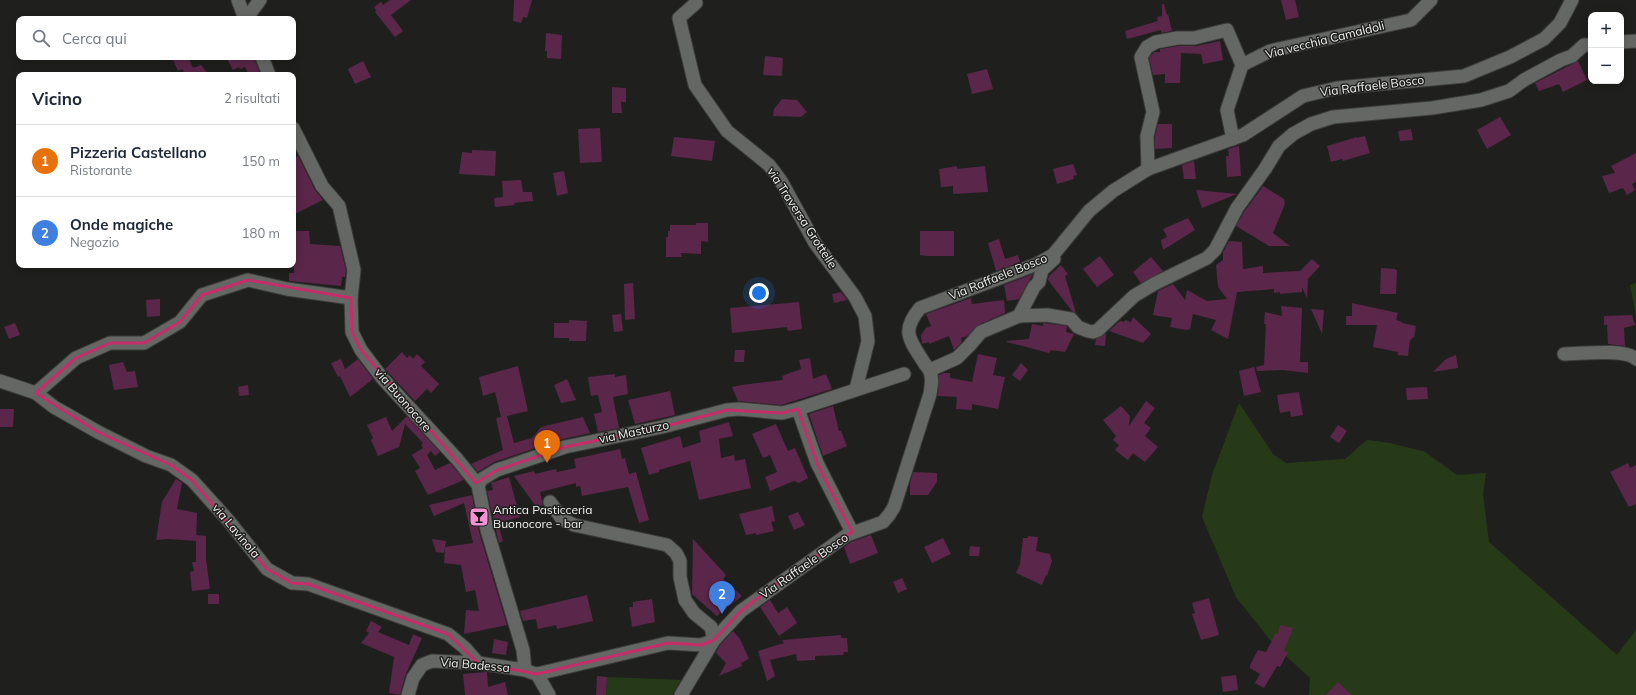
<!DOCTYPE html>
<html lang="it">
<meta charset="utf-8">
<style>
:root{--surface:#fff;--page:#f2f2f3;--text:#1f2937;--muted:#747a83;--line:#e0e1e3;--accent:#7f587d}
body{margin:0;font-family:Mulish,sans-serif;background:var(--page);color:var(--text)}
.controls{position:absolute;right:12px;top:12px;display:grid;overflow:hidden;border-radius:8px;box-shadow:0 2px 10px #0003}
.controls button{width:36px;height:36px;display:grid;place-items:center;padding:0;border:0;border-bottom:1px solid var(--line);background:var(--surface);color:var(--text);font:20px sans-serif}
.you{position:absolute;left:759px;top:293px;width:14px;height:14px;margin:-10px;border:3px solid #fff;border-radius:50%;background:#1a73e8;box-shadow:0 0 0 6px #1a73e833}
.badge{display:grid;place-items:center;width:26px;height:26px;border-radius:50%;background:var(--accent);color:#fff;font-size:13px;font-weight:700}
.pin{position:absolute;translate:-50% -33px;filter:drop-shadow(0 1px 2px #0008)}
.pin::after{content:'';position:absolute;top:21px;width:14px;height:12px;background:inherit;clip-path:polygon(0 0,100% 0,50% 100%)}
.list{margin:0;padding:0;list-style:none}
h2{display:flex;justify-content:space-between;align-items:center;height:52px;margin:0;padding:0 16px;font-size:17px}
h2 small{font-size:13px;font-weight:400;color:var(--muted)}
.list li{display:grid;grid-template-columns:26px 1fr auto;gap:12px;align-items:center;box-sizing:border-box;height:72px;padding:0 16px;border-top:1px solid var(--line)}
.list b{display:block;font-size:15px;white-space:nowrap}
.list p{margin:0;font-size:13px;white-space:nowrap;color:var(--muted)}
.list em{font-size:13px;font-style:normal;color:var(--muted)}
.icon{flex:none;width:22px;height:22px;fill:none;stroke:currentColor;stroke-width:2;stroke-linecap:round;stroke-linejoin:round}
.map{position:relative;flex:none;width:1636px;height:695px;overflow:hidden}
.search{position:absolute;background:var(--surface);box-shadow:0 2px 10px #0003;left:16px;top:16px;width:280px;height:44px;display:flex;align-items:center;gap:10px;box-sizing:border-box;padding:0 14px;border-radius:8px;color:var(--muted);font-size:15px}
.panel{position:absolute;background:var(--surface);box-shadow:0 2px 10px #0003;left:16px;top:72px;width:280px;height:196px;border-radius:8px}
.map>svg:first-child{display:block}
</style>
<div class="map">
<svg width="1636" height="695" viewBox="0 0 1636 695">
<rect width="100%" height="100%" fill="#1f201e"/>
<g fill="#273a18">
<path d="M1636 283V316L1630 285Z"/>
<path d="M1239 403 1273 454 1286 463 1345 459 1367 440 1390 443 1425 452 1457 475 1486 473 1483 494 1489 542 1617 655 1636 630V695H1309L1310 678 1274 645 1236 597 1202 517 1212 475Z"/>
<path d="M607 677 681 680 672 695H606Z"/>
</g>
<g fill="#5a2649">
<path d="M390 0H411L391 15 403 31 395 37 375 12 376 10 374 7 381 2 383 5Z"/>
<path d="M514 0H532L527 18 523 17 521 23 513 21Z"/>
<path d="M1281 0H1295L1299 17 1286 20Z"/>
<path d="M1162 4H1164L1167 15 1168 14 1172 31 1161 33V30L1127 39 1125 31 1158 21 1157 17 1162 16Z"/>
<path d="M546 33 562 35 561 59 547 58V51H545Z"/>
<path d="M1220 41 1223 60 1203 64 1201 54 1181 53 1180 83H1165V74L1153 75 1149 58 1154 52H1160V49L1178 46H1196Z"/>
<path d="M765 56 783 58 782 76 763 75Z"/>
<path d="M172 57H188L193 68 201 65 209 75H178L184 72 182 69 178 71Z"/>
<path d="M226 57H254L260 75H249L245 67 240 69 239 67 233 70Z"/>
<path d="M363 61 371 77 355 84 348 69Z"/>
<path d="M1578 61 1587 80 1563 92 1559 84 1539 91 1535 83Z"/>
<path d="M987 69 993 89 972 94 967 74Z"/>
<path d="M612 87 626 88V102H621L622 113H612Z"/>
<path d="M782 99 797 100 807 112 801 117 773 116 774 109Z"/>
<path d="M1500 117 1511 135 1487 149 1477 130Z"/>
<path d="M1158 124H1172V148L1155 149V137Z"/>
<path d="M600 128 602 162 580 163 578 129Z"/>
<path d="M1411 129 1413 140 1400 141 1398 131Z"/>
<path d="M1365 136 1370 153 1343 161 1342 159 1331 162 1327 146 1357 137V138Z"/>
<path d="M674 137 715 141 712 161 671 156Z"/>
<path d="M1239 146 1241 176 1227 177 1226 156H1229L1228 149Z"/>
<path d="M472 150 496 151 495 176 459 174 462 152 472 153Z"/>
<path d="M1636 153V182L1632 184 1635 190 1627 195 1623 188 1609 193 1602 176 1615 173 1611 166Z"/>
<path d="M298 156 315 190 323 200 293 215V159Z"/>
<path d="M1194 161 1196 179H1184L1182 165Z"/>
<path d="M1073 164 1077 175 1073 176 1074 179 1057 184 1053 169Z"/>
<path d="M957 166V169L985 166 988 192 953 194V186L941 187 939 169Z"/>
<path d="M564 171 568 193 557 196 553 173Z"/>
<path d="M521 180 523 192H532L533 201 514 203 515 205 495 207 494 198 503 197 502 181Z"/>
<path d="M1263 186 1284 199 1285 204 1273 233 1290 246H1269L1236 226 1244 212Z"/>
<path d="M1196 190 1237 194 1202 208Z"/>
<path d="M1188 218 1195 230 1163 250 1161 240 1167 237 1163 229Z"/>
<path d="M696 223H708V242L701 241V254L681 253 682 257H666V237H668V231H670V225H696Z"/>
<path d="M293 231H309L310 244 340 246 346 270 345 277H342L341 286 289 281V273H294Z"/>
<path d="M920 231H954V256H927L920 255Z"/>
<path d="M999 239 1005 259 1018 255 1020 262 996 271 988 243Z"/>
<path d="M1229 241 1242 242 1243 269 1263 266V273L1300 271 1312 259 1320 266 1308 279 1307 298 1302 287V292L1280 294V292L1274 293V289L1237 292 1228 339 1211 330 1216 320 1193 314 1190 329 1187 330 1170 327 1172 318 1153 315 1158 291 1173 284 1185 300 1187 290 1207 301 1227 299 1218 287 1216 265 1223 260V252Z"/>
<path d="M1100 256 1114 275 1097 287 1083 269Z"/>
<path d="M1151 257 1163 271 1141 283 1133 272Z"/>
<path d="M1061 265 1068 274 1065 276 1076 313 1072 311 1048 280 1049 276Z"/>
<path d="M1381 268 1395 269V270H1397L1396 294H1380Z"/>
<path d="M1033 274 1019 299 1007 301 1004 285Z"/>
<path d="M633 283 635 319 625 320 624 284Z"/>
<path d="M841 292 847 300 834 303 832 294Z"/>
<path d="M971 298 972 304 1004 300 1005 313 978 325 967 336 961 338 962 342 954 350 949 336 929 344V342L922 344 921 335 926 328 931 326 926 314Z"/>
<path d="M160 299V316L147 317 146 300Z"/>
<path d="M799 302 802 329 788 331 787 327 732 333 730 308Z"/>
<path d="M1352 303 1398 313 1396 320 1402 322V323L1416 326 1414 337 1410 340 1408 356 1398 355V352L1373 347 1377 325H1346V316H1352Z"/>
<path d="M1281 306 1302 308 1300 362H1308V373L1283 370 1257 371 1256 367 1264 365 1266 324H1264L1265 312 1282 316Z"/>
<path d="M1311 309 1324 310 1322 334Z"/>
<path d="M621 314 623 331 614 332 612 315Z"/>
<path d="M1632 315 1635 325 1624 328 1625 346 1608 344 1607 325H1604V316Z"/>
<path d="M1133 317 1151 334 1143 343 1109 331 1120 321 1124 322 1125 320 1131 322Z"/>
<path d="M569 320 587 321 586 341H569V338H554V323H569Z"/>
<path d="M15 323 20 335 9 339 4 327Z"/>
<path d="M1043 323 1067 326 1066 332 1074 334 1065 352 1051 350 1049 353 1007 342V341L1029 339 1032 324 1043 326Z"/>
<path d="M1106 333 1105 346 1095 345 1096 339Z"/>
<path d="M735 350H745L744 362H734Z"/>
<path d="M402 352 407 358 410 355 413 359 417 354 425 362 421 366 439 384 431 393 427 389 415 401 385 369Z"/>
<path d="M978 354 997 358 993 375 1005 377 998 409 972 404V410L956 409 957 397 938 396 939 375 944 373H950V378L972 382Z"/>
<path d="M1456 355 1458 368 1433 372 1446 359Z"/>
<path d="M810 358 813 379 826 374 832 389 781 405 738 401 732 387 742 385 783 380 782 376 801 369 799 360Z"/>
<path d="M341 359 345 369 358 359 373 379 350 397 340 376 338 377 331 363Z"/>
<path d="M123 362 127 372 135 371 138 387 114 390 109 365Z"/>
<path d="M1021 363 1028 370 1020 381 1012 375Z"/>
<path d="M518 366 528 411 507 416 514 443 532 438 541 427 583 417 590 433 563 439 494 462 478 472 471 464 503 450 496 418 501 417 495 392 483 396 479 377Z"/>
<path d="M1254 367 1261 392 1244 396 1239 371Z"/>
<path d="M615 374V377L626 375 628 394 613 397 619 428 598 432 594 414 602 412 598 395 591 396 588 377Z"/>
<path d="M567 379 576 400 561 403 554 385Z"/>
<path d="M248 385 249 395 239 396 238 387Z"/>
<path d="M1427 387 1428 399 1407 400 1406 388Z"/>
<path d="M670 391 675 415 635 424 628 400Z"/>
<path d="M1299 392 1303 415 1291 417 1290 411 1280 413 1277 395Z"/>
<path d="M1146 401 1155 408 1144 423 1151 428 1145 436 1158 447 1145 462 1133 453 1128 460 1115 450 1119 445 1113 440 1116 436 1103 420 1121 406 1130 416 1129 426Z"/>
<path d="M833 406 839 431H841L847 446 823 456 809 414Z"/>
<path d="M0 409H14L13 427H0Z"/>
<path d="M407 416 440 452 435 456 431 451 427 455 435 470 450 463 464 480 428 495 415 471 420 468 412 455 423 448 421 445 423 443 405 424 399 447 378 456 371 440 373 438 367 425 386 417 392 431Z"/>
<path d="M729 422 733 436 719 439 721 458 734 455 735 461 745 459 751 488 699 500 690 461 659 470V472L649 475 641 448 680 436 683 448 701 442 699 431Z"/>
<path d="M776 424 788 451 795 448 808 478 799 483 794 481 770 491 765 477 777 472 770 455 763 458 752 434Z"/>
<path d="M1338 425 1347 431 1339 443 1330 437Z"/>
<path d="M620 449 622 459 625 458 629 474 636 472 649 520 639 523 628 487 582 496 580 486 576 487V483L540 492 543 506 535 505 514 476 534 471 535 474 556 469 557 472 576 468 574 459Z"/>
<path d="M1628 463 1630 468 1636 465V504L1629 507 1610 472Z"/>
<path d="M913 472 937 473V482L928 495H910V484Z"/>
<path d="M509 477 520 517 498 523 503 541 499 543 487 491 493 490 491 483Z"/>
<path d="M176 479 182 483 177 509 197 513 196 541 168 539 156 540 162 502Z"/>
<path d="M472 495 479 532 507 625 464 634 466 610 479 611 475 590 466 592 461 565 444 563 445 547 473 543 464 503 434 516 429 505Z"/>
<path d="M772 506 775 521 771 522 774 531 756 535V533L746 535 739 514Z"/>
<path d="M798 512 805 525 794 530 788 516Z"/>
<path d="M196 535 206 536V559L210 589 192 591 190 572 194 571 192 562H196Z"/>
<path d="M871 535 878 553 850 564 844 547 851 542Z"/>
<path d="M1028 536 1038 537 1036 551 1050 554 1052 561 1047 576 1046 575 1042 585 1016 573 1020 564 1023 538H1028Z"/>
<path d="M943 538 951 554 932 563 924 547Z"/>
<path d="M432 539 446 541 444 553 436 552Z"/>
<path d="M693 539 726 575 723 579 742 596 717 616 692 594Z"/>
<path d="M970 546 980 547 979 556H969Z"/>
<path d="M902 578 907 589 898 593 893 582Z"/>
<rect x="208" y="594" width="11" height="10"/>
<path d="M587 595 593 621 557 629 556 625 538 629 536 619 523 621 520 611Z"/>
<path d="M1209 598 1219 635 1201 640 1192 614 1195 613 1192 603Z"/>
<path d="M652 599 655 622 632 627 629 607H633V602Z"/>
<path d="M770 600 778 613 787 607 797 623 779 636 760 607Z"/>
<path d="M371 621 382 627 378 632 409 645 413 634 422 638 405 676 400 695 389 693 394 657 361 643 369 633 366 631Z"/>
<path d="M1280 625 1293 628 1284 651 1288 652 1280 667 1277 666 1264 688 1255 683 1260 674 1250 668V665L1258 650 1266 652 1276 633 1278 634Z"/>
<path d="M733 631 740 639 749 659 741 663 742 666 719 676 726 663 716 653 720 645Z"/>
<path d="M841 635V638H847L848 652H844L843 655 815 656V660L797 661 796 654 770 660 775 676 767 681 758 651 784 643 782 640Z"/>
<path d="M494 639 508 642 506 655 492 653Z"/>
<path d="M487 672 488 687 505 682 508 695H465L463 674Z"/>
<path d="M1236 675 1238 690 1223 692 1221 677Z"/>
<path d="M597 676 607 677 606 695H596Z"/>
<path d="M1338 682 1352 695H1326Z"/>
</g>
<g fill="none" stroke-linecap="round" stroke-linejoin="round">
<g stroke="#3b3c3b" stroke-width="15">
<g id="minor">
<path d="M238 0 245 19"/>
<path d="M696 3 679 18 695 85 727 131 769 165 781 181 815 243 855 297 865 316 868 341 856 389"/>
<path d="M246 19 260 0"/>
<path d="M1621 42 1636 41"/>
<path d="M262 57 269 75"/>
<path d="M293 128 322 186 339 206 354 270 351 298 352 332 361 350 383 379 457 459 478 485 487 530 523 650 525 670"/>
<path d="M1233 139 1227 110 1242 65 1270 51 1411 20 1431 0"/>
<path d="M1148 169 1147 136 1153 112 1141 57 1147 47 1156 42 1177 38H1194L1227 30 1242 65"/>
<path d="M1019 316 1034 287 1039 282 1042 270 1054 259"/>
<path d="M1564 354C1581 354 1625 348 1636 359"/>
<path d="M930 370 957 358 969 346 981 332 1019 316 1047 315 1071 319 1078 327 1088 331 1093 332 1098 330 1134 296 1154 284 1207 258 1215 250 1237 208 1265 169 1279 146 1293 134 1311 124 1333 117 1432 108 1481 100 1509 91 1524 80 1561 60 1572 56 1584 45H1591"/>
<path d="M0 381 36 393 54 407 98 432 146 456 171 465 192 480 228 520 267 569 292 583 308 584 448 634 465 648 478 663"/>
<path d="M36 393 76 358 110 343H144L180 322 202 295 248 280 287 289 351 298"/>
<path d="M798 409 817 463 852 532"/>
<path d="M478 485 482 479 497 470 565 447 662 427 727 410 739 409 782 413 798 409 904 374"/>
<path d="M537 674 668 643 701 645 714 640 711 627 694 613 685 600 680 577V561L676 553 667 545 574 525 562 519 550 502"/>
<path d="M537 674 549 695"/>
<path d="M408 695 413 678 422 665 432 661 478 663 525 670 533 673"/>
<path d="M681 695 714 640 741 611 847 535 883 522 889 515 894 507 930 394C931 386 933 379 930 372 929 368 925 365 923 361 909 339 901 331 920 308L1037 264 1053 255 1089 211 1113 191 1148 169 1243 135 1303 96 1337 88 1464 76 1510 57 1544 39 1560 23 1572 0"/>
</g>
</g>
<use href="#minor" stroke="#656764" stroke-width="13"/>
</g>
<path fill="none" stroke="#c62e6a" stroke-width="3" stroke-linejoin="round" d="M248 280 351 298 352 332 361 350 476 483 497 470 565 447 662 427 727 410 782 413 798 409 817 463 852 532 772 587 741 611 714 640 701 645 668 643 537 674 478 663 448 634 308 584 292 583 267 569 192 480 171 465 98 432 36 393 76 358 110 343H144L180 322 202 295Z"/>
<defs>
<g id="bar-square" transform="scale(1)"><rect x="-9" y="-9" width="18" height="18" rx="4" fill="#f591d2" stroke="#1f201e"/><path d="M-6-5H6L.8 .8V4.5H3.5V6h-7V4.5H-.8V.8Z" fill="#111"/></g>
</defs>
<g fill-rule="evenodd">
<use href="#bar-square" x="479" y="517"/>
</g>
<g text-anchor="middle" stroke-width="3" stroke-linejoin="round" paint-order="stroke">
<g font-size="12" fill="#eeefee" stroke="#1f201e">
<text transform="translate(1325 40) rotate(-14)" y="4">Via vecchia Camaldoli</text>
<text transform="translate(1372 86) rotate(-7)" y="4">Via Raffaele Bosco</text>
<text transform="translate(802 218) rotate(57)" y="4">via Traversa Grottelle</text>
<text transform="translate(998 277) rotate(-22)" y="4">Via Raffaele Bosco</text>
<text transform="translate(403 400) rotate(49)" y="4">via Buonocore</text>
<text transform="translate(634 432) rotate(-12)" y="4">via Masturzo</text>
<text transform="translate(236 531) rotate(50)" y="4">via Lavinola</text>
<text transform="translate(804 566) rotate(-35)" y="4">Via Raffaele Bosco</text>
<text transform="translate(475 665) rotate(5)" y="4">Via Badessa</text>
</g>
<g font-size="12" fill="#eeefee" stroke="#1f201e" text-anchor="start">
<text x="493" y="514">Antica Pasticceria<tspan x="493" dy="14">Buonocore - bar</tspan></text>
</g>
</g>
</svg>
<div class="controls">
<button>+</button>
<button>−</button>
</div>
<div class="you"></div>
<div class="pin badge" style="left:547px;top:463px;background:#e8710a">1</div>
<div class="pin badge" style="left:722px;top:614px;background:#3f7fe0">2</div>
<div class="search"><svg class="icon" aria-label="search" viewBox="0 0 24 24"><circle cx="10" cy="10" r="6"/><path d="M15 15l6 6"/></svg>Cerca qui</div>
<section class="panel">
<h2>Vicino<small>2 risultati</small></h2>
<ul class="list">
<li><span class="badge" style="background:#e8710a">1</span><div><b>Pizzeria Castellano</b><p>Ristorante</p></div><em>150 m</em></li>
<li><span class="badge" style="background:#3f7fe0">2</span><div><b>Onde magiche</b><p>Negozio</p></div><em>180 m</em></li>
</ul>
</section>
</div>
